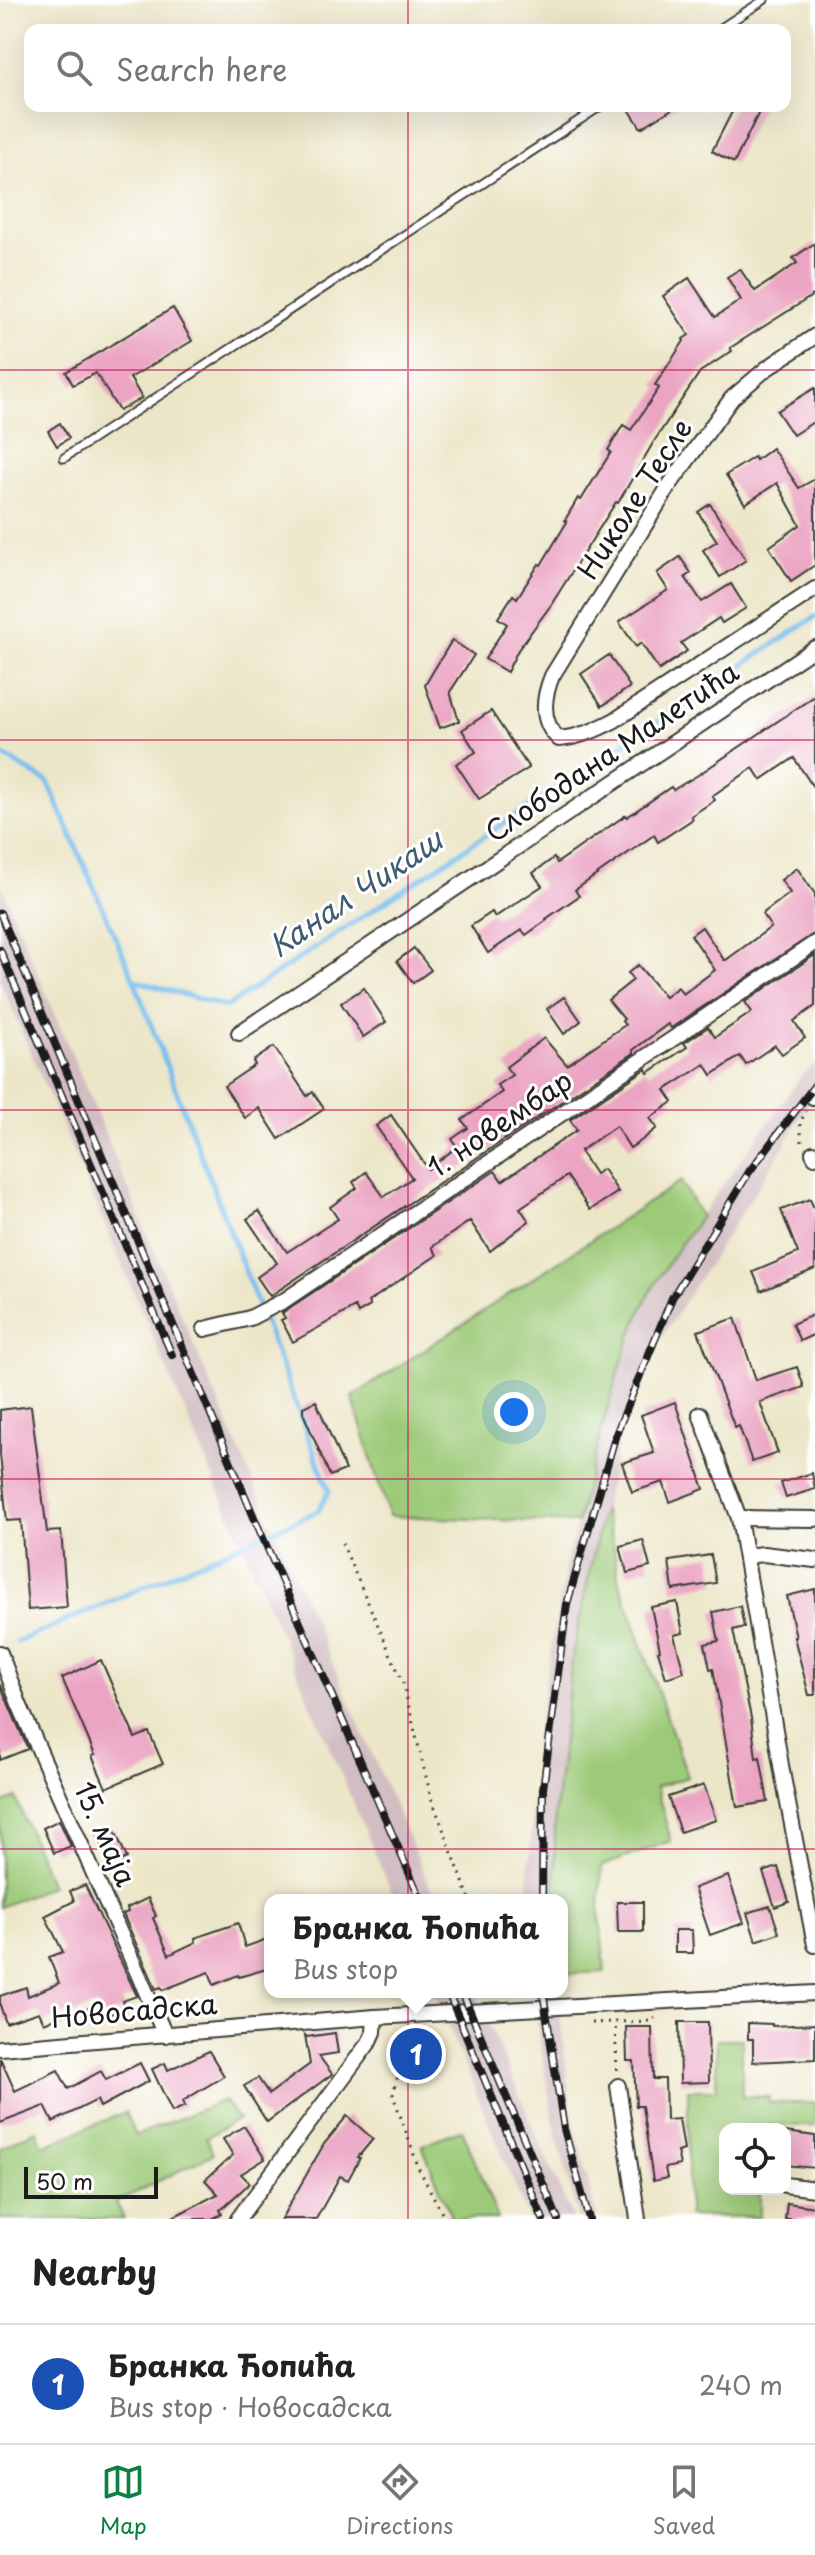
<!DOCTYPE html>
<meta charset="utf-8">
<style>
:root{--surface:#fff;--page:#f6f6f6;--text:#222;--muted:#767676;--line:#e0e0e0;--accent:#0b8043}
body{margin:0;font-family:"Playpen Sans",sans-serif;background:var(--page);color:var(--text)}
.controls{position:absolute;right:24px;bottom:24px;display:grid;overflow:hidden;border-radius:16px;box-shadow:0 8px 32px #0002}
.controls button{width:72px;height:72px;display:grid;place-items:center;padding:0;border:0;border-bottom:2px solid var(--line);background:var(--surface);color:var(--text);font:40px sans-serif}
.scale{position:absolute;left:24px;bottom:20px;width:134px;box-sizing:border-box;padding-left:8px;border:4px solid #1c1c1c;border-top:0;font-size:22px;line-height:28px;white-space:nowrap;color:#1c1c1c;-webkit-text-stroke:6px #fff;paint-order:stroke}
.you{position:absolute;left:514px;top:1412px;width:28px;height:28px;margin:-20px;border:6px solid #fff;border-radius:50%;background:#1a73e8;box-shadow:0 0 0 12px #1a73e833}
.badge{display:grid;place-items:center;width:52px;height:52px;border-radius:50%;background:var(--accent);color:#fff;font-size:26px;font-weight:700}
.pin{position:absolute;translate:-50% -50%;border:4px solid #fff;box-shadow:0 2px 8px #0006}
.popup{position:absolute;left:264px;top:1894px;width:304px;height:104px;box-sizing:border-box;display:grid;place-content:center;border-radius:16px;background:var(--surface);filter:drop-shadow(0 2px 6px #0005);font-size:26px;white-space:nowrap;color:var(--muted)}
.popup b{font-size:30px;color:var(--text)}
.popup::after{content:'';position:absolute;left:50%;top:100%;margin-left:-16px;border:16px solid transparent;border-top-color:var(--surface)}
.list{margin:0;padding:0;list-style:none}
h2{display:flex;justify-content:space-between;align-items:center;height:104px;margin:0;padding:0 32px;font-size:34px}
h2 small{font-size:26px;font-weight:400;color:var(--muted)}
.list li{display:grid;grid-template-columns:52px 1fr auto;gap:24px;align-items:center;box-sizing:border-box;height:120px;padding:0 32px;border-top:2px solid var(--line)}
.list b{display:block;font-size:30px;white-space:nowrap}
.list p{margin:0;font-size:26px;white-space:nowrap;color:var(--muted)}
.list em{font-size:26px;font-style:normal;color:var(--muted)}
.icon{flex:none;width:44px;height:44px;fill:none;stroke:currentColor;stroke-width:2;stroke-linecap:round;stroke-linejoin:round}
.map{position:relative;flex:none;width:815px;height:2219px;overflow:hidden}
.search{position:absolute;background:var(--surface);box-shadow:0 8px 32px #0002;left:24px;right:24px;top:24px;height:88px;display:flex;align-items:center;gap:20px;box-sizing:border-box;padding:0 28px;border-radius:16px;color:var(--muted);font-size:30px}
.sheet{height:224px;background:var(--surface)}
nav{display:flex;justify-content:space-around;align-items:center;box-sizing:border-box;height:112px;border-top:2px solid var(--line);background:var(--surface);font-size:22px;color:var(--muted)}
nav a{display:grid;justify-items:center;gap:4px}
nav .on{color:var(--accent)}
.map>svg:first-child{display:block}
</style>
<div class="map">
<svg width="815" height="2219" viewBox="0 0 815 2219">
<rect width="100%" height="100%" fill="#fff"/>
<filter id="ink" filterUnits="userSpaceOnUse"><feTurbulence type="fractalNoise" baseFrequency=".0125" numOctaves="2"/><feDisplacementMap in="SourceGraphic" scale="16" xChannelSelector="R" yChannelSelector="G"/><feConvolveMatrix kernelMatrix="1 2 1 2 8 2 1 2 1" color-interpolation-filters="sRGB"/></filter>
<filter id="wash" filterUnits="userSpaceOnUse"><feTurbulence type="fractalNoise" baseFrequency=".006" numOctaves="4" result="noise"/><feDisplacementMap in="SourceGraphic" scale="32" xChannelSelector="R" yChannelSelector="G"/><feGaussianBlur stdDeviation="1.8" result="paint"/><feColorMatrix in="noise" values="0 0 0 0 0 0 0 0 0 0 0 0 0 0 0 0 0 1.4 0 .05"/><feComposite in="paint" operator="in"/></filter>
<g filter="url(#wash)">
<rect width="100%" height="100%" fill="#ece6c8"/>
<g fill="#d2bec2">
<path d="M0 883 198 1355 436 1900H395L0 981Z"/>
<path d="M815 1064V1091L781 1151 660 1340 626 1416 603 1509 573 1651 555 1813V1900H529L528 1884 538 1723 566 1563 604 1422 632 1331 671 1257 802 1075Z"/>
<path d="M434 1992H475L573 2219H529Z"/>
<path d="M535 1992H557L572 2115 597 2219H579L556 2134 537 2026Z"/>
</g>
<g fill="#9dca78" stroke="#5c734a" stroke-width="2">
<path d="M681 1181 701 1217C674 1252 647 1291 632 1333 609 1395 594 1460 577 1523L389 1516 352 1397Z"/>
<path d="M603 1509 613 1544 619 1580 688 1777 656 1787 671 1841 602 1866 599 1906 605 1972 562 1974V1900H555V1813L573 1651Z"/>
<path d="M16 1798 51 1886 0 1907V1804Z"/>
<path d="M717 2039H742V2096L769 2097V2103H815V2126L762 2125 761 2129H725V2189H760V2217L688 2216V2090H716Z"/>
<path d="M224 2100 238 2119 206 2138 213 2154 116 2202 124 2219H0V2148L37 2130 43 2146 125 2112 135 2136Z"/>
<path d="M462 2129 498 2219H452L422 2145Z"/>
</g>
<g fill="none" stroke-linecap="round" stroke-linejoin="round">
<g stroke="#76beee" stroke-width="5">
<path d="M2 755 48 782 134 980 226 1007 815 617"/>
<path d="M17 1642 318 1511 329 1491 134 980"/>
</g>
</g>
<g id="blocks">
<g fill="#eba4c2">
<path d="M627 106H677L641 128Z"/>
<path d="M735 106H762L734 163 712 151Z"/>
<path d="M815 243V294L730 348 732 351 700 372 653 443 618 503 616 502 551 605 518 650 507 672 485 659 507 624 498 618 513 595 517 598 539 564 541 565 567 522 565 520 578 498 581 500 611 452 608 450 623 425 631 430 659 388 655 385 684 341 683 339 689 335 663 296 689 278 715 317 741 300 727 277 740 269 755 291 797 263 793 258Z"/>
<path d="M173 308 192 341 130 378 142 398 119 411 96 373 73 385 66 372Z"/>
<path d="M815 388V421L793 435 777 411Z"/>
<path d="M60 423 69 438 57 446 48 431Z"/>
<path d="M772 448 799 488 815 479V565L791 581 769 547 800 525 777 483 745 504 726 475 754 457 756 460Z"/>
<path d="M710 504 746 560 720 577 703 550 717 541 698 512Z"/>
<path d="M680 557 691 573 685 577 702 602 731 584 746 608 722 623 719 618 681 643 687 651 659 670 641 643 636 647 619 622 668 590 657 573Z"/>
<path d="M452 640 474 655 450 692 459 721 440 728 425 685Z"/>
<path d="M609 655 630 687 602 706 581 674Z"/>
<path d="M815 696V790L794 758 761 780 753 768 712 796 715 800 691 816 693 819 658 842 654 835 575 890 579 896 546 919 547 920 526 935 522 930 488 953 471 926 492 912 495 917 542 886 533 873 554 858 557 863 626 815 627 817 671 787 673 790 698 775Z"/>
<path d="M491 711 529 768 479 799 456 764 476 752 462 730Z"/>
<path d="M797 868 815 894V933L671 1028 668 1024 633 1050 634 1053 270 1296 257 1277 277 1263 247 1219 259 1211 287 1252 338 1219 330 1207 357 1188 353 1182 366 1172 384 1197 412 1178 376 1126 391 1115 428 1169 457 1147 452 1139 468 1128 462 1120 502 1092 497 1085 512 1075 506 1067 544 1038 567 1065 625 1025 622 1021 624 1019 608 1000 633 980 628 973 638 965 665 997 678 987 683 994 715 970 691 935 702 927 724 960H726L771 927 762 914 790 893 781 880Z"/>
<path d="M414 948 431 970 413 983 397 961Z"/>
<path d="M815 955V1006L794 1021 805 1038 782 1054 775 1045 746 1065 740 1056 712 1075 705 1064 665 1090 673 1102 650 1118 657 1128 642 1140 630 1148 616 1126 580 1151 595 1174 603 1169 618 1192 590 1210 567 1176 520 1208 529 1221 490 1251 470 1221 432 1247 437 1255 368 1302 370 1306 358 1313 355 1307 293 1342 281 1320 285 1318 282 1313 495 1171 502 1181 577 1130 570 1120 646 1069 648 1073 687 1047 684 1043 708 1027 715 1037 752 1012 745 1002Z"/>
<path d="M364 988 386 1022 363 1037 341 1003Z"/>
<path d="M564 997 581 1021 564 1034 547 1009Z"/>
<path d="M274 1047 307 1096 313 1092 324 1109 279 1139 259 1108 245 1118 224 1086 255 1065 253 1061Z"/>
<path d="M810 1199 815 1211V1269L761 1291 753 1272 798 1253 781 1210Z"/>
<path d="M815 1314V1334L800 1341 792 1324Z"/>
<path d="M735 1318 756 1380 797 1367 804 1387 760 1402 778 1453 752 1462 739 1426 735 1428 698 1331Z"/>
<path d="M316 1401 345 1470 330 1476 303 1413V1407Z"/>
<path d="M675 1402 704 1489 670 1502 663 1482 632 1492 622 1463 654 1453 641 1415Z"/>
<path d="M31 1406 47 1532 61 1531 67 1607 28 1610 21 1520 7 1521 0 1455V1410Z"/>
<path d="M812 1473 815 1489 786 1498 781 1483Z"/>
<path d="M643 1540 650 1567 627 1573 620 1546Z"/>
<path d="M711 1555 716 1583 673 1590 669 1561Z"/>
<path d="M815 1589V1695H809L794 1637H796L787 1596Z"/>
<path d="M677 1602 683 1633 674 1635 684 1672 666 1678 658 1651 660 1650 651 1607Z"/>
<path d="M740 1606 744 1627 733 1630 751 1718 756 1758 760 1757 768 1802 737 1807 713 1668 710 1669 705 1644 719 1641 713 1612Z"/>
<path d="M101 1660 135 1738 149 1732 163 1764 106 1788 92 1756 95 1755 62 1678Z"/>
<path d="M0 1684 28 1749 0 1760Z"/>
<path d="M704 1785 716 1820 680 1832 668 1797Z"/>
<path d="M59 1820 71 1846 54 1853 43 1828Z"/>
<path d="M114 1829 127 1858 110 1865 98 1836Z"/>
<path d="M778 1867 789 1902 775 1907 763 1872Z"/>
<path d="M728 1876 744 1923 710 1935 694 1888Z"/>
<path d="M85 1885 137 1996 122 2001 125 2009 102 2017 97 2005 70 2015 69 2012 44 2023 39 2012 6 2023 0 2005V1996L26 1987 28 1996 59 1983 49 1957 63 1952 45 1916 74 1901 70 1891Z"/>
<path d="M148 1898 156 1916 153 1918 169 1955 196 1942 195 1938 238 1923 245 1947 270 1938V1968L239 1977 238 1975 214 1985 209 1972 163 1990 161 1987 156 1989 123 1914 128 1912 127 1908Z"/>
<path d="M617 1902H643V1932H618Z"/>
<path d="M770 1906 779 1933 756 1941 747 1913Z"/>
<path d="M675 1930H692L693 1953H675Z"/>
<path d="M679 2022H708L709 2082 680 2083Z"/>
<path d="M748 2023 772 2024V2026L815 2024V2059L753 2062V2039H748Z"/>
<path d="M626 2027H652L653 2079H665L666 2120 679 2119 684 2150 677 2152 680 2165 665 2168 667 2178 653 2181 642 2106H636L634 2061H627Z"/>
<path d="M335 2033 338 2053 319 2056 332 2074 267 2122 244 2086 258 2078 269 2094 310 2064 305 2035 307 2037Z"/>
<path d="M209 2051 224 2076 183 2101 185 2106 172 2112 152 2069 165 2063 168 2070Z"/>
<path d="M0 2058 15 2091 58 2070 68 2089 101 2071 106 2080 140 2063 149 2081 100 2107 97 2100 53 2122 45 2106 0 2123Z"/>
<path d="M347 2116 373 2139 358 2157 360 2158 348 2180 340 2176 316 2219H281L324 2144Z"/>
<path d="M244 2126 265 2159 241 2174 250 2183 220 2210 222 2214 212 2219H169L218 2194 205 2180 233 2155 223 2139Z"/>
<path d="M785 2132 815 2136V2168L785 2165Z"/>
<path d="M787 2203 815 2207V2219H785Z"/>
</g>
</g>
</g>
<g filter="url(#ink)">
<use href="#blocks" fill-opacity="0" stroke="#3b3a36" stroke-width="2"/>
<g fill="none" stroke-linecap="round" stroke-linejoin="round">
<g stroke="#3b3a36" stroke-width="11">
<g id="lane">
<path d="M718 30 764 0"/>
<path d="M64 458 601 106"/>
</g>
</g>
<g stroke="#3b3a36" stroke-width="18">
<g id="street">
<path d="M815 336 766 369 732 398 671 483 552 676C543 698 540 722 559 739 580 737 596 730 615 720L815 589"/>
<path d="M239 1033 815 648"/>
<path d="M813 1097 815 1094"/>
<path d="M813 1153 815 1157"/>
<path d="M205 1329 250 1318 285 1300 815 943"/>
<path d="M700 1414 739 1518 783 1777 815 1945"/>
<path d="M739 1518 815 1519"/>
<path d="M746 1556 763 1554 815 1560"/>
<path d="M0 1653 19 1704 165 2035"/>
<path d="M0 2048 375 2017 815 1993"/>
<path d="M618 2086 638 2219"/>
<path d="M785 2185 815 2189"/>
<path d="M238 2219 370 2041 374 2032 375 2017"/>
</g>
</g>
<g stroke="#3b3a36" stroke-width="3" stroke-dasharray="2 6" stroke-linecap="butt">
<path d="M802 1142 800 1123 806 1111"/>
<path d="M342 1543 403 1683 431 1797 470 1900"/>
<path d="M591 2023 615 2022"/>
<path d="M409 2031 393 2095 419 2169 445 2219"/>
<path d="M617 2070 615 2022 650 2021 655 2018"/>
</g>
<use href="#lane" stroke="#fff" stroke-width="7"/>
<use href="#street" stroke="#fff" stroke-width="14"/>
<g stroke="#1c1c1c" stroke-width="8">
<g id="rail">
<path d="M0 913 256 1522 421 1900"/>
<path d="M0 950 172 1355"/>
<path d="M542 1900 543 1789 567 1604 616 1434 672 1298 749 1172 815 1085"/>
<path d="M448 1992 543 2219"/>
<path d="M462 1992 558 2219"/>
<path d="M543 1992 564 2129 589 2219"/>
</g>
</g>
<use href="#rail" stroke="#fff" stroke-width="5" stroke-dasharray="15" stroke-linecap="butt"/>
</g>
</g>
<path fill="none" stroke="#c2185b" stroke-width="2" stroke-opacity="0.55" d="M408 0V30M408 106V2219M0 370H815M0 740H815M0 1110H815M0 1479H815M0 1849H815"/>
<g text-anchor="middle" stroke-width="6" stroke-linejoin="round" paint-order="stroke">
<g font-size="28" fill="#1c1c1c" stroke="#fff">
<text transform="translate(635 499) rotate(-57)" y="10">Николе Тесле</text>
<text transform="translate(612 752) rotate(-34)" y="10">Слободана Малетића</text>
<text transform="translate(500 1124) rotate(-34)" y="10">1. новембар</text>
<text transform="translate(105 1834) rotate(66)" y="10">15. маја</text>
<text transform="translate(134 2011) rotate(-5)" y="10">Новосадска</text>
</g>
<g font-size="30" font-style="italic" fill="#405d70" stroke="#fff">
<text transform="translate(356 894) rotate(-34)" y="10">Канал Чикаш</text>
</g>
</g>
</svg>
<div class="controls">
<button><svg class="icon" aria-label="locate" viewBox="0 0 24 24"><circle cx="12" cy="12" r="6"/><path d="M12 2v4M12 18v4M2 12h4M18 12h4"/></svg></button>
</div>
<div class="scale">50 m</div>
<div class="you"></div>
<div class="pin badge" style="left:416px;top:2054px;background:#1a4fb4">1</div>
<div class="popup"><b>Бранка Ћопића</b>Bus stop</div>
<div class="search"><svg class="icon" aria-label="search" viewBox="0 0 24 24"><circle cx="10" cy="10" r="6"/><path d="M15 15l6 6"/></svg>Search here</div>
</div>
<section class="sheet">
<h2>Nearby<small></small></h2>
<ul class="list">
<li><span class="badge" style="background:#1a4fb4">1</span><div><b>Бранка Ћопића</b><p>Bus stop · Новосадска</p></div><em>240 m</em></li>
</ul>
</section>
<nav>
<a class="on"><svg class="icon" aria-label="map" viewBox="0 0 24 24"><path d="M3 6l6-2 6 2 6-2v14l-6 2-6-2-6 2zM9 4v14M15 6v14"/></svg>Map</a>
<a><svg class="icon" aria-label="directions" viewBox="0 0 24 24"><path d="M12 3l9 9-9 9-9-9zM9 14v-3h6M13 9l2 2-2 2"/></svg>Directions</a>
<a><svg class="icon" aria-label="saved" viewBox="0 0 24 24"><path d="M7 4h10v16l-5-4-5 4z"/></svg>Saved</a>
</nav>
